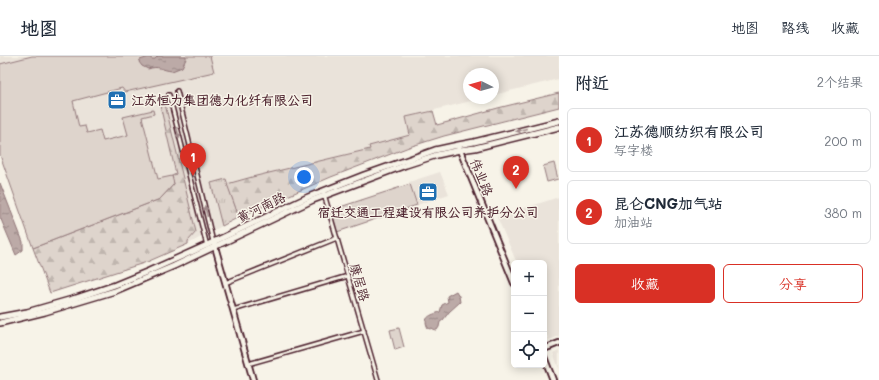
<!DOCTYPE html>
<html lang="zh">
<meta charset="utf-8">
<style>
:root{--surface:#fff;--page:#f6f6f7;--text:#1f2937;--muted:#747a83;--line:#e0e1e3;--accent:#d93025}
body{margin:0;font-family:Mali,"LXGW WenKai TC",sans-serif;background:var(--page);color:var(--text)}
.controls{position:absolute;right:12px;bottom:12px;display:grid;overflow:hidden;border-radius:6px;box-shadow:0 2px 10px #0003}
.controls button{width:36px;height:36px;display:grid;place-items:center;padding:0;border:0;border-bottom:1px solid var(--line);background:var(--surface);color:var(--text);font:20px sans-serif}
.compass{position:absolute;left:463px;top:12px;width:36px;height:36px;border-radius:50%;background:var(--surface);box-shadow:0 2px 10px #0003;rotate:275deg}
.you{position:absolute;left:304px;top:121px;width:14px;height:14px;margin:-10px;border:3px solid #fff;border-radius:50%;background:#1a73e8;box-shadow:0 0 0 6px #1a73e833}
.badge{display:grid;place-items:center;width:26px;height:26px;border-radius:50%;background:var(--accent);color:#fff;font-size:13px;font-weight:700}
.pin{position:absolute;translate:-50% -33px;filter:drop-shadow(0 1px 2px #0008)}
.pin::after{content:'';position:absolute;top:21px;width:14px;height:12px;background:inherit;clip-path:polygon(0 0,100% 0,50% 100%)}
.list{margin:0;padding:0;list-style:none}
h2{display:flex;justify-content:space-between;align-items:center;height:52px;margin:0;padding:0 16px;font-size:17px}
h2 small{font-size:13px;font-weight:400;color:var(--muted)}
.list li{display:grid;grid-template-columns:26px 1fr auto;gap:12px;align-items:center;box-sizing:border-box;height:64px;margin:0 8px 8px;padding:0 8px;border:1px solid var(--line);border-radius:6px}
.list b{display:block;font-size:15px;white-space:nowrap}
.list p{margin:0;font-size:13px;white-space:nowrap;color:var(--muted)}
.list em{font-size:13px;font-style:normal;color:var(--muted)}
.actions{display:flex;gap:8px;padding:12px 16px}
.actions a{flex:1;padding:9px 0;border:1px solid var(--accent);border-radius:6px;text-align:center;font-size:14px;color:var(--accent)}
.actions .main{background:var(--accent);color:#fff}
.icon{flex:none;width:22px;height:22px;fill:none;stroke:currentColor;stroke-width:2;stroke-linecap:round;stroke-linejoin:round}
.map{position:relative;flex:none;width:559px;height:324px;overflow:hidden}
header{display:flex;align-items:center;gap:24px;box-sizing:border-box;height:56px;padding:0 20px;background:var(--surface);border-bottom:1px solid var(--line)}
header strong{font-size:19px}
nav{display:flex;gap:22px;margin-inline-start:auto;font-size:14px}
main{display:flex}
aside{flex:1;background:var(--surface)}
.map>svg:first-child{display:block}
</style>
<header>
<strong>地图</strong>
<nav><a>地图</a><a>路线</a><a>收藏</a></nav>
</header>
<main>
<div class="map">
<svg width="559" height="324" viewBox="0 0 559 324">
<defs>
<pattern id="grass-tufts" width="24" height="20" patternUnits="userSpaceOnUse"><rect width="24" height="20" fill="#ded4cc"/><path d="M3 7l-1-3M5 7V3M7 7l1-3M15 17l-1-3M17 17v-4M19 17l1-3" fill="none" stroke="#c0b6af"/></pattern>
<pattern id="forest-firs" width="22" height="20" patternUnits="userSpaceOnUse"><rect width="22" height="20" fill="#ded4cc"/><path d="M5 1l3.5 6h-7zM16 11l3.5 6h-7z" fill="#c0b6af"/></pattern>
<pattern id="water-ripples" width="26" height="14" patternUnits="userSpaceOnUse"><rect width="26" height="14" fill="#bcaaa7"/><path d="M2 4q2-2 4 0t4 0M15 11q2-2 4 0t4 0" fill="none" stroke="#9b8a88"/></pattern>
</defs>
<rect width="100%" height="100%" fill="#f7f3e8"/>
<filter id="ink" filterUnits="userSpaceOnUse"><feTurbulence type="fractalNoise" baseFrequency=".025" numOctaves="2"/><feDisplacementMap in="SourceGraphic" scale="8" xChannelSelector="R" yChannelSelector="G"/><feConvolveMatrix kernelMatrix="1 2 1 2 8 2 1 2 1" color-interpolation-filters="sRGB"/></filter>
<g filter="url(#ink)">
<g fill="#eae3da">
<path d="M0 0H559V23L493 39V18H469V42H483L406 61 411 79 370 90V93L228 128 239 161 188 188 147 206 50 237 0 99Z"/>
<path d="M440 116 449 138 417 149 409 126Z"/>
<path d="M559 141V280L549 284 544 272V207H517L497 161Z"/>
<path d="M559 294V313L553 297Z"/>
</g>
<path fill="url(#grass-tufts)" stroke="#947a7c" d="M226 123 239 161 222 170 211 127Z"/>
<g fill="url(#forest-firs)" stroke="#947a7c">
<path d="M559 37V51L444 80 409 91 331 121 239 161 227 128 252 121 370 93 369 90 410 79 406 61 433 55 437 69 498 52Z"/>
<path d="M165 48 196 176 188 185V188L147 206 50 237 33 192 160 143 174 128 172 120 176 118 160 49Z"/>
</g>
<g fill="#ded4cc" stroke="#947a7c">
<path d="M32 0H210L214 16 125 36 122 32 73 45 79 71 85 70 87 77 100 74 103 85 128 79 123 61 153 54 154 58 142 61 158 123 172 120 174 128 160 143 33 192 0 99V8Z"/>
<path d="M554 107 558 123 547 126 543 110Z"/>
<path d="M410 128 417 149 337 176 331 154Z"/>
<path d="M399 272 404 291 395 294 390 274Z"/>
</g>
<g fill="url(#water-ripples)" stroke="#8e7275">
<path d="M158 0H186V3L182 11 172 15C161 14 159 9 148 13L142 10 139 6 140 4 149 1 152 3H155Z"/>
<path d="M0 127 23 186V194L16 199 0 161Z"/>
<path d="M456 235 459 240 460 246 449 256 443 264 440 266 439 271 437 274H435L432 272 430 273 428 272C422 261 431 259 440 256L442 249 448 246 447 240Z"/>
</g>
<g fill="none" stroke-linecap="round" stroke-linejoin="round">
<g stroke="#4a1f2b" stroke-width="6">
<g id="street">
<path d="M177 35 213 186"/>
<path d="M169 39 207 190"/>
<path d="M324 138 378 324"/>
<path d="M225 227 337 182"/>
<path d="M233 254 348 220"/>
<path d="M248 308 364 275"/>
</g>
</g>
<g stroke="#4a1f2b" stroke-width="8">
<g id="secondary">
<path d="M459 92 514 227"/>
<path d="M214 187 253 324"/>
<path d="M544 293 559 287"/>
<path d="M544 301 553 324"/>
</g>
</g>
<g stroke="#4a1f2b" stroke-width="8">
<g id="primary">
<path d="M0 261 27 256 76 242 115 229 149 215 207 189 308 141 364 119 435 94 458 89 474 86 559 65"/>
<path d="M0 267 45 256 115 235 174 210 313 144 406 109 437 99 460 94 475 92 559 71"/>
</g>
</g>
<use href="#street" stroke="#f7f3e8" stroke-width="3"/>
<use href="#secondary" stroke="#f7f3e8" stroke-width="4.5"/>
<use href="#primary" stroke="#f7f3e8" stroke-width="5"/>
</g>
<defs><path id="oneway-solid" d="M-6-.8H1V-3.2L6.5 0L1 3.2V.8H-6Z"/></defs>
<g fill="#a0898a">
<use href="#oneway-solid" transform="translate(521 74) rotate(166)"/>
<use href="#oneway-solid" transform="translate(178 77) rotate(76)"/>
<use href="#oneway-solid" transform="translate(206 155) rotate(-104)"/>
</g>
</g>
<defs>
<g id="office-square" transform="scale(1)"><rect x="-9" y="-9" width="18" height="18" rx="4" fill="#1f6fb2" stroke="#f7f3e8"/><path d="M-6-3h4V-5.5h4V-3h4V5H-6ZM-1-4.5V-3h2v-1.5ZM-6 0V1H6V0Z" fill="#fff"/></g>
</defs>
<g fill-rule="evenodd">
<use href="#office-square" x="117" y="44"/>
<use href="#office-square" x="428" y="136"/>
</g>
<g text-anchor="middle" stroke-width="3" stroke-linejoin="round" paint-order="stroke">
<g font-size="13" font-weight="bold" fill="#4a1f2b" stroke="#f7f3e8" text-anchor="start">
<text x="131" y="49">江苏恒力集团德力化纤有限公司</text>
<text x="428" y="161" text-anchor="middle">宿迁交通工程建设有限公司养护分公司</text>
</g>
<g font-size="13" fill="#4a1f2b" stroke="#f7f3e8">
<text transform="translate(482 121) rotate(68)" y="5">伟业路</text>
<text transform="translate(261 151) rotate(-26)" y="5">黄河南路</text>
<text transform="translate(360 226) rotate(74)" y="5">康居路</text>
</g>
</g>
</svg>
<div class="controls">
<button>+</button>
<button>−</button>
<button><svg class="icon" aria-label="locate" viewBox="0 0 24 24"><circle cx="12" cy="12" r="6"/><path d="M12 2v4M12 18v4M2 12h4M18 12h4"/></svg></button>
</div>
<svg class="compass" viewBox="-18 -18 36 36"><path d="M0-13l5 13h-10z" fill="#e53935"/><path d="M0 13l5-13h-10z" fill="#747a83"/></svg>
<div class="you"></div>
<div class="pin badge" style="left:193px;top:120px">1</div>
<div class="pin badge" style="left:516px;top:133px">2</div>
</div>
<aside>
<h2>附近<small>2个结果</small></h2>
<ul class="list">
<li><span class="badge">1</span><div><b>江苏德顺纺织有限公司</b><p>写字楼</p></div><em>200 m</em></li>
<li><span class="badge">2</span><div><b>昆仑CNG加气站</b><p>加油站</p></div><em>380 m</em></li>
</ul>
<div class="actions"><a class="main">收藏</a><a>分享</a></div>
</aside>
</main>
